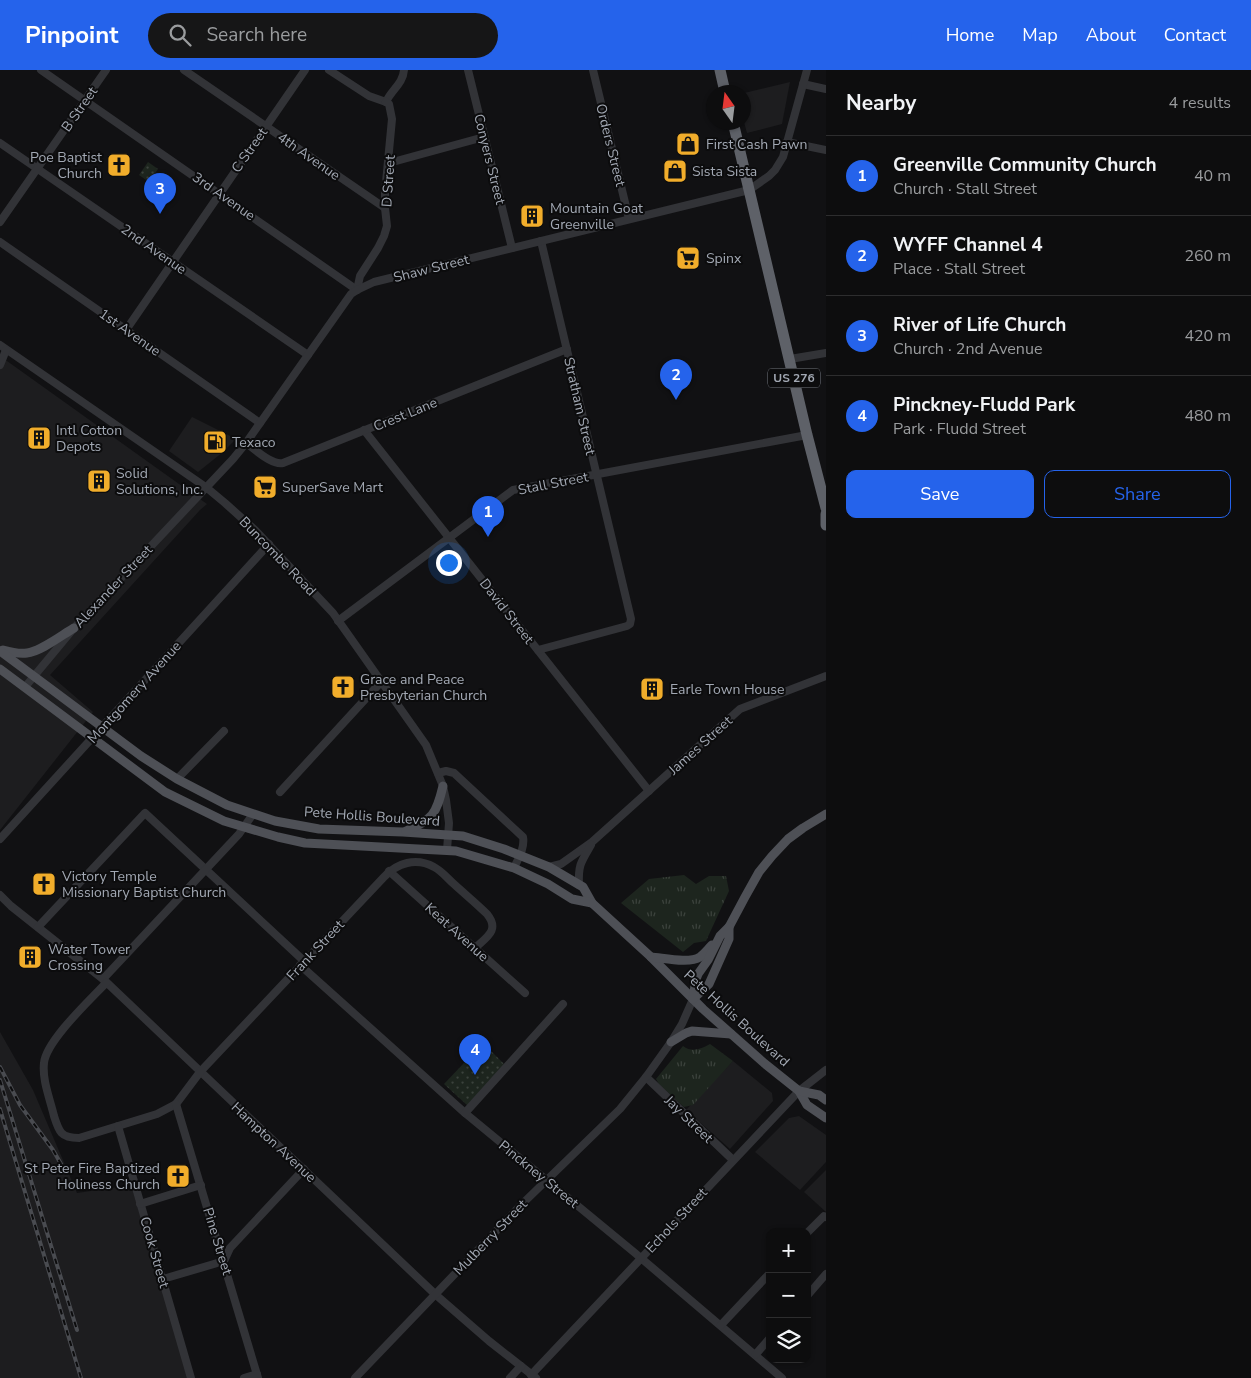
<!DOCTYPE html>
<meta charset="utf-8">
<style>
:root{--surface:#0d0d0e;--page:#161617;--text:#f1f3f6;--muted:#9a9c9e;--line:#2d2d2e;--accent:#2563eb}
body{margin:0;font-family:"Nunito Sans",sans-serif;background:var(--page);color:var(--text)}
.controls{position:absolute;right:15px;bottom:15px;display:grid;overflow:hidden;border-radius:10px;box-shadow:0 1px 4px #0004}
.controls button{width:45px;height:45px;display:grid;place-items:center;padding:0;border:0;border-bottom:1px solid var(--line);background:var(--surface);color:var(--text);font:25px sans-serif}
.compass{position:absolute;left:706px;top:15px;width:45px;height:45px;border-radius:50%;background:var(--surface);box-shadow:0 1px 4px #0004;rotate:346deg}
.you{position:absolute;left:448px;top:492px;width:18px;height:18px;margin:-12px;border:4px solid #fff;border-radius:50%;background:#1a73e8;box-shadow:0 0 0 8px #1a73e833}
.badge{display:grid;place-items:center;width:32px;height:32px;border-radius:50%;background:var(--accent);color:#fff;font-size:16px;font-weight:700}
.pin{position:absolute;translate:-50% -41px;filter:drop-shadow(0 1px 2px #0008)}
.pin::after{content:'';position:absolute;top:26px;width:18px;height:15px;background:inherit;clip-path:polygon(0 0,100% 0,50% 100%)}
.list{margin:0;padding:0;list-style:none}
h2{display:flex;justify-content:space-between;align-items:center;height:65px;margin:0;padding:0 20px;font-size:21px}
h2 small{font-size:16px;font-weight:400;color:var(--muted)}
.list li{display:grid;grid-template-columns:32px 1fr auto;gap:15px;align-items:center;box-sizing:border-box;height:80px;padding:0 20px;border-top:1px solid var(--line)}
.list b{display:block;font-size:19px;white-space:nowrap}
.list p{margin:0;font-size:16px;white-space:nowrap;color:var(--muted)}
.list em{font-size:16px;font-style:normal;color:var(--muted)}
.actions{display:flex;gap:10px;padding:15px 20px}
.actions a{flex:1;padding:11px 0;border:1px solid var(--accent);border-radius:10px;text-align:center;font-size:18px;color:var(--accent)}
.actions .main{background:var(--accent);color:#fff}
.icon{flex:none;width:28px;height:28px;fill:none;stroke:currentColor;stroke-width:2;stroke-linecap:round;stroke-linejoin:round}
.map{position:relative;flex:none;width:826px;height:1308px;overflow:hidden}
header{display:flex;align-items:center;gap:30px;box-sizing:border-box;height:70px;padding:0 25px;background:var(--accent);color:#fff}
header strong{font-size:24px}
nav{display:flex;gap:28px;margin-inline-start:auto;font-size:18px}
.search{width:350px;height:45px;background:var(--page);display:flex;align-items:center;gap:12px;box-sizing:border-box;padding:0 18px;border-radius:28px;color:var(--muted);font-size:19px}
main{display:flex}
aside{flex:1;background:var(--surface)}
.map>svg:first-child{display:block}
</style>
<header>
<strong>Pinpoint</strong>
<div class="search"><svg class="icon" aria-label="search" viewBox="0 0 24 24"><circle cx="10" cy="10" r="6"/><path d="M15 15l6 6"/></svg>Search here</div>
<nav><a>Home</a><a>Map</a><a>About</a><a>Contact</a></nav>
</header>
<main>
<div class="map">
<svg width="826" height="1308" viewBox="0 0 826 1308">
<defs>
<pattern id="grass-tufts" width="24" height="20" patternUnits="userSpaceOnUse" patternTransform="scale(1.25)"><rect width="24" height="20" fill="#1d251e"/><path d="M3 7l-1-3M5 7V3M7 7l1-3M15 17l-1-3M17 17v-4M19 17l1-3" fill="none" stroke="#3b423c"/></pattern>
<pattern id="park-dots" width="8" height="8" patternUnits="userSpaceOnUse" patternTransform="scale(1.25)"><rect width="8" height="8" fill="#1d251e"/><path d="M2 2h.1M6 6h.1" fill="none" stroke="#3b423c" stroke-width="1.8" stroke-linecap="round"/></pattern>
</defs>
<rect width="100%" height="100%" fill="#111113"/>
<g fill="#1d1d1f">
<path d="M790 12 782 54 747 63 744 52V23Z"/>
<path d="M0 286 207 434 200 440 50 605 93 642 0 760Z"/>
<path d="M192 347 236 369 223 382 198 402 169 381Z"/>
<path d="M0 962 33 1020 77 1123 131 1115 190 1308H0Z"/>
<path d="M733 991 772 1023 773 1031 730 1079 686 1040Z"/>
<path d="M799 1046 826 1065V1092L800 1120 755 1082 789 1048Z"/>
<path d="M826 1100V1142L804 1122Z"/>
</g>
<g fill="url(#grass-tufts)">
<path d="M684 805 696 814 709 806H726L729 821 706 871 694 873 683 882 621 833 649 809Z"/>
<path d="M710 974 733 991 693 1035 684 1037 659 1014 656 1009 683 976C692 983 701 979 710 974Z"/>
</g>
<g fill="url(#park-dots)">
<path d="M148 92 158 99 149 112 139 105Z"/>
<path d="M483 973 505 995 468 1036 444 1014Z"/>
</g>
<g fill="none" stroke-linecap="round" stroke-linejoin="round">
<g stroke="#323337" stroke-width="8">
<path d="M41 0 357 220"/>
<path d="M184 0 385 138"/>
<path d="M329 0 369 26 386 32"/>
<path d="M468 0 512 178"/>
<path d="M593 0 629 149"/>
<path d="M803 14 826 19"/>
<path d="M386 32C391 20 403 14 404 0"/>
<path d="M787 72 826 80"/>
<path d="M0 73 308 285"/>
<path d="M389 93 484 67"/>
<path d="M0 152 106 0"/>
<path d="M0 172 260 353"/>
<path d="M357 220 360 206 378 178 384 166 387 156 385 138V123L392 49 389 34 386 32"/>
<path d="M126 260 305 0"/>
<path d="M0 275 207 418 225 433 255 460 333 543 426 675 443 716 446 730 449 753 447 780"/>
<path d="M790 289 826 283"/>
<path d="M0 295 6 280"/>
<path d="M364 360 649 721"/>
<path d="M246 373C256 380 271 395 283 393L567 279"/>
<path d="M338 551 513 420 807 365"/>
<path d="M538 580 627 556 630 554 631 549 541 171"/>
<path d="M25 617 74 558 233 389 246 373 351 224 357 220 374 212 749 120 769 106 775 100 783 87 807 0"/>
<path d="M438 703 446 701 454 703 523 767C525 778 518 789 514 798"/>
<path d="M177 709 224 661"/>
<path d="M280 722 381 612"/>
<path d="M0 769 269 474"/>
<path d="M549 797 561 794 592 772 740 639 826 606"/>
<path d="M389 801 525 923"/>
<path d="M579 815C578 795 581 792 591 775"/>
<path d="M0 825 11 836 103 909 436 1225 489 1271 536 1308"/>
<path d="M38 857 145 743 304 891"/>
<path d="M300 895 465 1043 635 1183 782 1308"/>
<path d="M103 909 239 764 253 744"/>
<path d="M106 913C90 930 46 971 44 993 42 1010 50 1029 54 1046 59 1062 61 1068 79 1068L157 1044 176 1034 200 1002 384 807C397 793 416 787 434 797 442 801 448 809 455 815 466 825 477 834 487 844 500 860 487 867 475 878"/>
<path d="M646 1007 733 1090"/>
<path d="M176 1034 258 1308"/>
<path d="M465 1043 563 934"/>
<path d="M118 1056 191 1308"/>
<path d="M140 1134 201 1115"/>
<path d="M807 1163 824 1146 826 1147"/>
<path d="M163 1209 224 1191 230 1178 304 1099"/>
<path d="M807 1226 826 1204"/>
<path d="M721 1255 770 1203"/>
<path d="M756 1284 770 1268"/>
<path d="M531 1305 799 1021 826 1000"/>
<path d="M244 1308 257 1304"/>
<path d="M355 1308 520 1136 620 1039 646 1007 671 972 682 954 693 929"/>
<path d="M510 1308 521 1296"/>
</g>
<g stroke="#4e5056" stroke-width="9">
<path d="M3 580C10 582 20 584 27 583 40 582 62 565 74 558"/>
<path d="M0 581 141 686 177 709 227 735 275 751 319 759 403 762 463 766 504 779 549 797 583 817 592 833 651 887 703 939 764 993 799 1021 807 1035 826 1048"/>
<path d="M0 599 165 722 224 751 278 767 305 773 456 781 514 798 548 814 572 829 592 833"/>
<path d="M406 761C433 749 436 745 443 716"/>
<path d="M651 887C664 888 689 894 700 887 704 884 708 879 712 875"/>
<path d="M693 929 696 909 698 904 708 890 720 866 729 857 745 827 759 802 772 786 788 769 803 758 826 744"/>
<path d="M693 929 709 914 729 869V857"/>
<path d="M671 972 686 963 692 961 731 964"/>
<path d="M799 1021 819 1025 826 1030"/>
</g>
<g stroke="#5e6168" stroke-width="11">
<path d="M720 0 725 22"/>
<path d="M733 52 807 365 826 438"/>
<path d="M826 444V455"/>
</g>
<g stroke="#494b50" stroke-width="4">
<g id="rail">
<path d="M0 997 20 1035 53 1080 61 1094"/>
<path d="M0 1010 77 1260"/>
<path d="M0 1039 81 1308"/>
</g>
</g>
<use href="#rail" stroke="#0c0c0d" stroke-width="2" stroke-dasharray="5.5" stroke-linecap="butt"/>
</g>
<defs>
<g id="shop-square" transform="scale(1.25)"><rect x="-9" y="-9" width="18" height="18" rx="4" fill="#f1ad2b" stroke="#0c0c0d"/><path d="M-5-2.5h2.3a2.7 3.5 0 0 1 5.4 0H5L5.5 6h-11ZM-1.5-2.5h3a1.5 2.3 0 0 0-3 0Z" fill="#111"/></g>
<g id="church-square" transform="scale(1.25)"><rect x="-9" y="-9" width="18" height="18" rx="4" fill="#f1ad2b" stroke="#0c0c0d"/><path d="M-1.2-6h2.4v3.5h3.3v2.4h-3.3V6h-2.4V-.1h-3.3v-2.4h3.3Z" fill="#111"/></g>
<g id="building-square" transform="scale(1.25)"><rect x="-9" y="-9" width="18" height="18" rx="4" fill="#f1ad2b" stroke="#0c0c0d"/><path d="M-4-6H4V6H1V3H-1V6H-4ZM-2.5-4.3h1.7v1.8h-1.7ZM.8-4.3h1.7v1.8H.8ZM-2.5-1h1.7V.8h-1.7ZM.8-1h1.7V.8H.8Z" fill="#111"/></g>
<g id="supermarket-square" transform="scale(1.25)"><rect x="-9" y="-9" width="18" height="18" rx="4" fill="#f1ad2b" stroke="#0c0c0d"/><path d="M-6-5.5h2.5l.6 2H6L4.5 2H-2.5L-4.4-4H-6ZM-1.5 3.2a1.3 1.3 0 1 0 .1 0ZM3 3.2a1.3 1.3 0 1 0 .1 0Z" fill="#111"/></g>
<g id="fuel-square" transform="scale(1.25)"><rect x="-9" y="-9" width="18" height="18" rx="4" fill="#f1ad2b" stroke="#0c0c0d"/><path d="M-5.5-6h7V0h2V4h1.3V-2.5L3-4.5l.8-.8L6-3V5H2.5V1h-1V6h-7ZM-4.2-4.7v3.2H.2V-4.7Z" fill="#111"/></g>
</defs>
<g fill-rule="evenodd">
<use href="#shop-square" x="688" y="74"/>
<use href="#church-square" x="119" y="95"/>
<use href="#shop-square" x="675" y="101"/>
<use href="#building-square" x="532" y="146"/>
<use href="#supermarket-square" x="688" y="188"/>
<use href="#building-square" x="39" y="368"/>
<use href="#fuel-square" x="215" y="372"/>
<use href="#building-square" x="99" y="411"/>
<use href="#supermarket-square" x="265" y="417"/>
<use href="#church-square" x="343" y="617"/>
<use href="#building-square" x="652" y="619"/>
<use href="#church-square" x="44" y="814"/>
<use href="#building-square" x="30" y="887"/>
<use href="#church-square" x="178" y="1106"/>
</g>
<g text-anchor="middle" stroke-width="4" stroke-linejoin="round" paint-order="stroke">
<rect fill="#0c0c0d" stroke="#757981" stroke-width="1" x="768" y="298.5" width="52" height="19" rx="4"/>
<g font-size="12" font-weight="bold" fill="#a2a8b3">
<text x="794" y="312">US 276</text>
</g>
<g font-size="14" fill="#a2a8b3" stroke="#0c0c0d">
<text transform="translate(79 39) rotate(-55)" y="5">B Street</text>
<text transform="translate(611 75) rotate(76)" y="5">Orders Street</text>
<text transform="translate(249 80) rotate(-55)" y="5">C Street</text>
<text transform="translate(309 86) rotate(35)" y="5">4th Avenue</text>
<text transform="translate(490 89) rotate(76)" y="5">Conyers Street</text>
<text transform="translate(388 111) rotate(-86)" y="5">D Street</text>
<text transform="translate(224 126) rotate(35)" y="5">3rd Avenue</text>
<text transform="translate(154 179) rotate(35)" y="5">2nd Avenue</text>
<text transform="translate(431 198) rotate(-14)" y="5">Shaw Street</text>
<text transform="translate(130 262) rotate(35)" y="5">1st Avenue</text>
<text transform="translate(580 336) rotate(77)" y="5">Stratham Street</text>
<text transform="translate(405 344) rotate(-22)" y="5">Crest Lane</text>
<text transform="translate(553 413) rotate(-11)" y="5">Stall Street</text>
<text transform="translate(278 486) rotate(46)" y="5">Buncombe Road</text>
<text transform="translate(113 516) rotate(-47)" y="5">Alexander Street</text>
<text transform="translate(507 541) rotate(52)" y="5">David Street</text>
<text transform="translate(134 622) rotate(-48)" y="5">Montgomery Avenue</text>
<text transform="translate(700 675) rotate(-42)" y="5">James Street</text>
<text transform="translate(372 746) rotate(4)" y="5">Pete Hollis Boulevard</text>
<text transform="translate(457 862) rotate(42)" y="5">Keat Avenue</text>
<text transform="translate(315 880) rotate(-47)" y="5">Frank Street</text>
<text transform="translate(737 948) rotate(42)" y="5">Pete Hollis Boulevard</text>
<text transform="translate(689 1049) rotate(44)" y="5">Jay Street</text>
<text transform="translate(274 1072) rotate(43)" y="5">Hampton Avenue</text>
<text transform="translate(539 1104) rotate(39)" y="5">Pinckney Street</text>
<text transform="translate(676 1150) rotate(-47)" y="5">Echols Street</text>
<text transform="translate(490 1167) rotate(-46)" y="5">Mulberry Street</text>
<text transform="translate(218 1171) rotate(73)" y="5">Pine Street</text>
<text transform="translate(155 1182) rotate(74)" y="5">Cook Street</text>
</g>
<g font-size="14" fill="#a2a8b3" stroke="#0c0c0d" text-anchor="start">
<text x="706" y="79">First Cash Pawn</text>
<text x="102" y="92" text-anchor="end">Poe Baptist<tspan x="102" dy="16">Church</tspan></text>
<text x="692" y="106">Sista Sista</text>
<text x="550" y="143">Mountain Goat<tspan x="550" dy="16">Greenville</tspan></text>
<text x="706" y="193">Spinx</text>
<text x="56" y="365">Intl Cotton<tspan x="56" dy="16">Depots</tspan></text>
<text x="232" y="377">Texaco</text>
<text x="116" y="408">Solid<tspan x="116" dy="16">Solutions, Inc.</tspan></text>
<text x="282" y="422">SuperSave Mart</text>
<text x="360" y="614">Grace and Peace<tspan x="360" dy="16">Presbyterian Church</tspan></text>
<text x="670" y="624">Earle Town House</text>
<text x="62" y="811">Victory Temple<tspan x="62" dy="16">Missionary Baptist Church</tspan></text>
<text x="48" y="884">Water Tower<tspan x="48" dy="16">Crossing</tspan></text>
<text x="160" y="1103" text-anchor="end">St Peter Fire Baptized<tspan x="160" dy="16">Holiness Church</tspan></text>
</g>
</g>
</svg>
<div class="controls">
<button>+</button>
<button>−</button>
<button><svg class="icon" aria-label="layers" viewBox="0 0 24 24"><path d="M12 4l9 5-9 5-9-5zM3 14l9 5 9-5"/></svg></button>
</div>
<svg class="compass" viewBox="-18 -18 36 36"><path d="M0-13l5 13h-10z" fill="#e53935"/><path d="M0 13l5-13h-10z" fill="#9a9c9e"/></svg>
<div class="you"></div>
<div class="pin badge" style="left:488px;top:467px">1</div>
<div class="pin badge" style="left:676px;top:330px">2</div>
<div class="pin badge" style="left:160px;top:144px">3</div>
<div class="pin badge" style="left:475px;top:1005px">4</div>
</div>
<aside>
<h2>Nearby<small>4 results</small></h2>
<ul class="list">
<li><span class="badge">1</span><div><b>Greenville Community Church</b><p>Church · Stall Street</p></div><em>40 m</em></li>
<li><span class="badge">2</span><div><b>WYFF Channel 4</b><p>Place · Stall Street</p></div><em>260 m</em></li>
<li><span class="badge">3</span><div><b>River of Life Church</b><p>Church · 2nd Avenue</p></div><em>420 m</em></li>
<li><span class="badge">4</span><div><b>Pinckney-Fludd Park</b><p>Park · Fludd Street</p></div><em>480 m</em></li>
</ul>
<div class="actions"><a class="main">Save</a><a>Share</a></div>
</aside>
</main>
